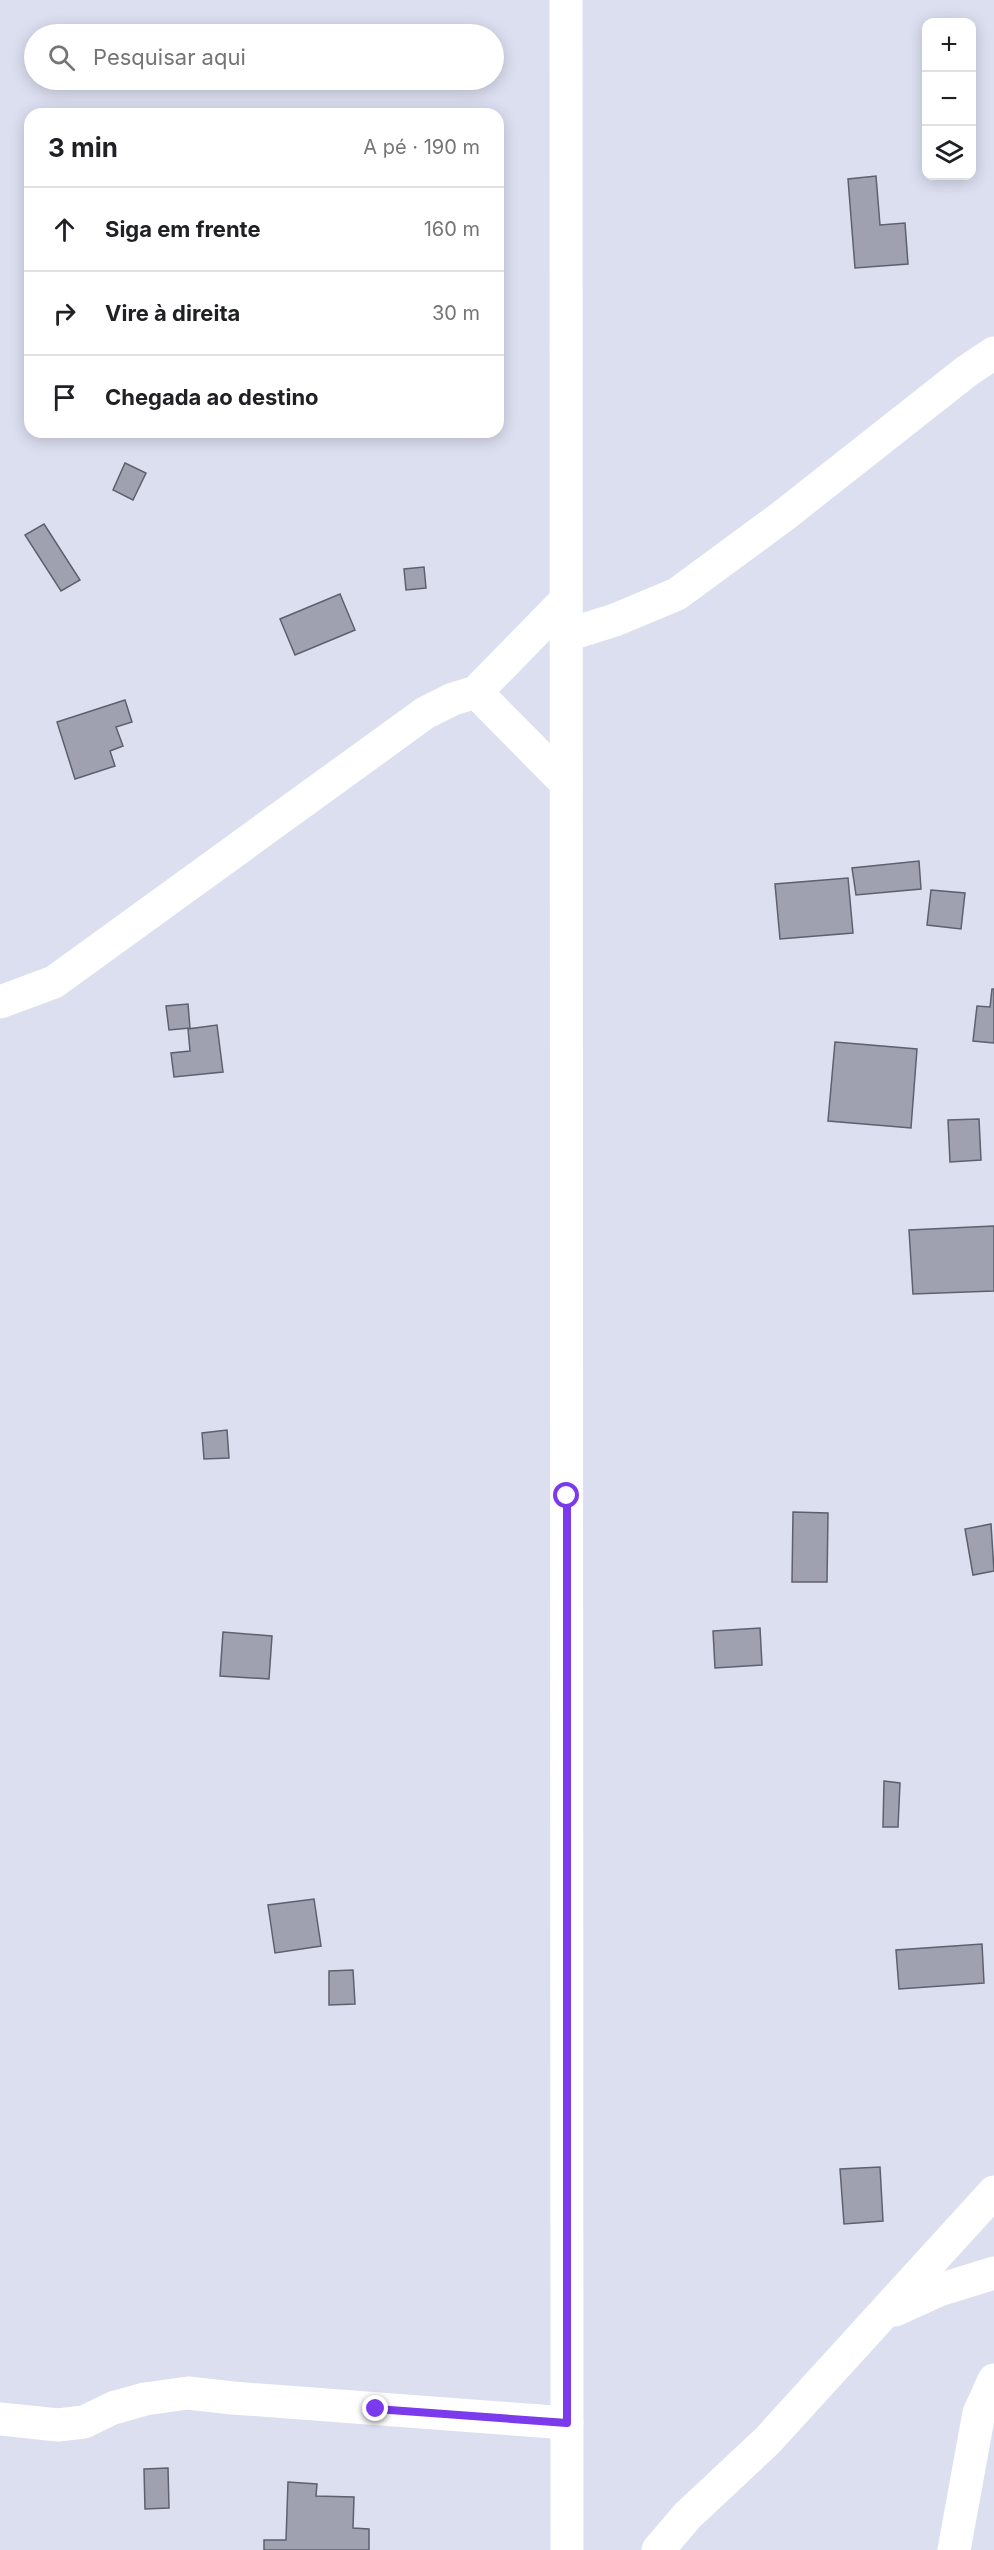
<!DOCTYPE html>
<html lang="pt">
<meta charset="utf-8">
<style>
:root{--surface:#fff;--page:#f2f2f2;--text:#202124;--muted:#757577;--line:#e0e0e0}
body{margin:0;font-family:Inter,sans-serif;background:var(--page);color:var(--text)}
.controls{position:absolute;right:18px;top:18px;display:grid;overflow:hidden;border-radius:12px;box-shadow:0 3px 15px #0003}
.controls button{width:54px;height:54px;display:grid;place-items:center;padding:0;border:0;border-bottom:2px solid var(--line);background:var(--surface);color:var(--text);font:30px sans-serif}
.stop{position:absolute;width:18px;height:18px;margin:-14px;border:4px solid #7c3aed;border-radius:50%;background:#fff}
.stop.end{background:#7c3aed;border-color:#fff;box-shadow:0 2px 6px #0008}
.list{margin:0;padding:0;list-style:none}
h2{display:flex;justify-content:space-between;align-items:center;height:78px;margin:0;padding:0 24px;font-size:26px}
h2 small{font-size:20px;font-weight:400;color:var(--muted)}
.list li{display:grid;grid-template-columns:39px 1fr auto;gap:18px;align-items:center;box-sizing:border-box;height:84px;padding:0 24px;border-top:2px solid var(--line)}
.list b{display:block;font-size:22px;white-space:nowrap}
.list em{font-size:20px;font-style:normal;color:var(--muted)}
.icon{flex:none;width:33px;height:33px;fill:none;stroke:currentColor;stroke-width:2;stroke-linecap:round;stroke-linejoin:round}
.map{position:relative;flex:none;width:994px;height:2550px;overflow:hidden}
.search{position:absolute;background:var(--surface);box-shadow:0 3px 15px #0003;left:24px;top:24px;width:480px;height:66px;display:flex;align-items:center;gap:15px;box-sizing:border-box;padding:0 21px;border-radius:33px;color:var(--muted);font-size:22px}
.panel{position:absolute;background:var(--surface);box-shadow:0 3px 15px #0003;left:24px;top:108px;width:480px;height:330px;border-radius:18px}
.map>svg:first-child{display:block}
</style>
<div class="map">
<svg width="994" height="2550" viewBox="0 0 994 2550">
<rect width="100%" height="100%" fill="#dcdff0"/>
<g fill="#9fa1b1" stroke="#5d606e" stroke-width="1.5">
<path d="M876 176 880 225 905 223 908 264 855 268 848 179Z"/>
<path d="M125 463 146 473 133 500 113 490Z"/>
<path d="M44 524 80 580 61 591 25 535Z"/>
<path d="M424 567 426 588 406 590 404 569Z"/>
<path d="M340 594 355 630 295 655 280 619Z"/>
<path d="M125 700 132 722 116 727 123 746 110 751 115 766 75 779 57 722Z"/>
<path d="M919 861 921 889 856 895 852 868Z"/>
<path d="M848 878 853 933 780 939 775 884Z"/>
<path d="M931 890 965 893 961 929 927 925Z"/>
<path d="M992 989H994V1043L973 1041 977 1006 990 1007Z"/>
<path d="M188 1004 190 1028 169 1030 166 1006Z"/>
<path d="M217 1025 223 1072 174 1077 171 1053 190 1051 188 1029Z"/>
<path d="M835 1042 917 1049 911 1128 828 1121Z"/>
<path d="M979 1119 981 1160 950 1162 948 1120Z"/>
<path d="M994 1226V1291L913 1294 909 1230Z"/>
<path d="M227 1430 229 1458 204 1459 202 1433Z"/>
<path d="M793 1512 828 1513 827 1582H792Z"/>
<path d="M991 1524 994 1571 973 1575 965 1529Z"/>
<path d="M760 1628 762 1665 715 1668 713 1631Z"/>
<path d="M223 1632 272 1636 269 1679 220 1676Z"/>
<path d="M884 1781 900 1783 898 1827H883Z"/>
<path d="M314 1899 321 1946 275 1953 268 1905Z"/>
<path d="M982 1944 984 1983 899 1989 896 1950Z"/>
<path d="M353 1970 355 2004 329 2005V1971Z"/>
<path d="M880 2167 883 2221 844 2224 840 2169Z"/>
<path d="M168 2468 169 2508 145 2509 144 2469Z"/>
<path d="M288 2482 317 2484 316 2496 354 2497 353 2528 369 2529V2550H264V2540H286Z"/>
</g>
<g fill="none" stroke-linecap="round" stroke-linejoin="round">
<g stroke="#fff" stroke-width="33">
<path d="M567 635 615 620 677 594 783 516 967 371 994 353"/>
<path d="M476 692 566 783"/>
<path d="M0 1002 54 982 425 713 453 699 476 692 566 600"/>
<path d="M895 2310 939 2290 994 2273"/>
<path d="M0 2419 58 2425 84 2422 113 2408 145 2399 188 2393 233 2398 567 2423"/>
<path d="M658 2550 687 2516 768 2440 994 2192"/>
<path d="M954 2550 979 2413 994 2380"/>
</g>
<path stroke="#fff" stroke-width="33" d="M566 0 567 2550"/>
</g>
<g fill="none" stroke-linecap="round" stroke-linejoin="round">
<path stroke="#7c3aed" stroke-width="8" d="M376 2409 567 2423V1496"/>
</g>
</svg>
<div class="controls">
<button>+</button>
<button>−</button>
<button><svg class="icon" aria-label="layers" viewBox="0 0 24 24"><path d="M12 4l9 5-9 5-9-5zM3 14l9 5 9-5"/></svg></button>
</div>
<div class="stop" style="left:567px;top:1496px"></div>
<div class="stop end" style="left:376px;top:2409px"></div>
<div class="search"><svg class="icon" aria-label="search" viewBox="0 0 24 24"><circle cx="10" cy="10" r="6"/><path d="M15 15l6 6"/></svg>Pesquisar aqui</div>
<section class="panel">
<h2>3 min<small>A pé · 190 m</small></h2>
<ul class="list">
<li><svg class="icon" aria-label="ahead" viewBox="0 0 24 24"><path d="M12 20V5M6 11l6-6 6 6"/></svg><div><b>Siga em frente</b></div><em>160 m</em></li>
<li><svg class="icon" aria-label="right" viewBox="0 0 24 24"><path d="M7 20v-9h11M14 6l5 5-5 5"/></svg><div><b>Vire à direita</b></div><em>30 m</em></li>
<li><svg class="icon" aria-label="arrive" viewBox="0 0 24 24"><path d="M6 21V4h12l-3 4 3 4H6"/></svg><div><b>Chegada ao destino</b></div></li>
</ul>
</section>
</div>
